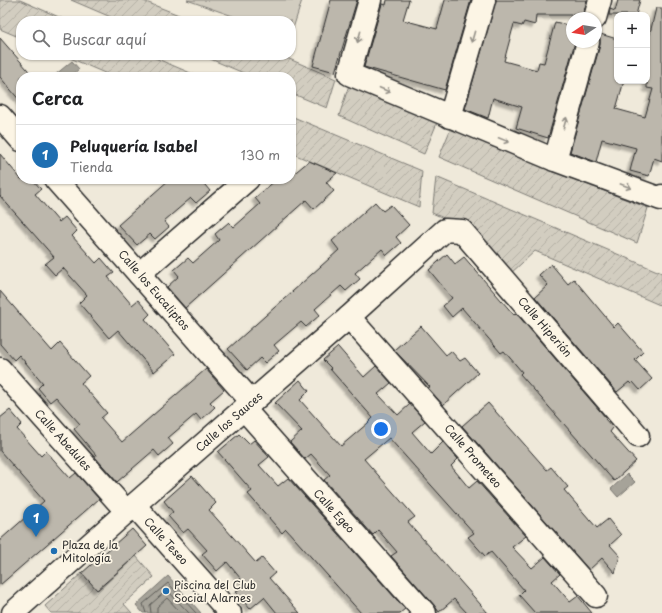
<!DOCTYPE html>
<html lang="es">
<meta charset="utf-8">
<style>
:root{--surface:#fff;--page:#f2f2f2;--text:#202124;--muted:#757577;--line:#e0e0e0;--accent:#1f6fb2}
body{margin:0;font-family:"Playpen Sans",sans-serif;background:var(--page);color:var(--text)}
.controls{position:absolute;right:12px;top:12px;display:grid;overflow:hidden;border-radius:8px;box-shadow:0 1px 3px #0004}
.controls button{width:36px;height:36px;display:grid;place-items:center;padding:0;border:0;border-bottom:1px solid var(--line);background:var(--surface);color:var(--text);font:20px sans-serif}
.compass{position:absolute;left:566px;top:12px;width:36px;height:36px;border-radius:50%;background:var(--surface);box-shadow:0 1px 3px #0004;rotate:258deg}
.you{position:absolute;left:381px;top:429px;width:14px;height:14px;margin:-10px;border:3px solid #fff;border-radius:50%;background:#1a73e8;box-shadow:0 0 0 6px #1a73e833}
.badge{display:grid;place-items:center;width:26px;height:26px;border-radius:50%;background:var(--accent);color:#fff;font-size:13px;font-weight:700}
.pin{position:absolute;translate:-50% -33px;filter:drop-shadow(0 1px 2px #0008)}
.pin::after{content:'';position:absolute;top:21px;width:14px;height:12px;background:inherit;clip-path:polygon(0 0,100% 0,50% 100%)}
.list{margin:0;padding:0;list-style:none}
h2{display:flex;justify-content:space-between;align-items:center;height:52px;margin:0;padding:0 16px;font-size:17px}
h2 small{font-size:13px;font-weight:400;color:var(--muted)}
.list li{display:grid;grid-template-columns:26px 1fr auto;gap:12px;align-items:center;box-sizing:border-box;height:60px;padding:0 16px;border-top:1px solid var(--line)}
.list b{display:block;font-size:15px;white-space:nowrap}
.list p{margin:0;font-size:13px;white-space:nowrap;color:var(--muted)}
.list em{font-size:13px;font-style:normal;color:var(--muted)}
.icon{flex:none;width:22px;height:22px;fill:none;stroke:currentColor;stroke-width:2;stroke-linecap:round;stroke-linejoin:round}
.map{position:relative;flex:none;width:662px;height:613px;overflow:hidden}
.search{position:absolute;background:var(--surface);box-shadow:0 1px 3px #0004;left:16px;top:16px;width:280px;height:44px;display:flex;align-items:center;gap:10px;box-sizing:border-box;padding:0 14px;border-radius:16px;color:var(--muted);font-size:15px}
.panel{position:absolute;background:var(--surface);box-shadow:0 1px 3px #0004;left:16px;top:72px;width:280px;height:112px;border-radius:16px}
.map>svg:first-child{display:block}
</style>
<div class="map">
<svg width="662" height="613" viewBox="0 0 662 613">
<defs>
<pattern id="garden-furrows" width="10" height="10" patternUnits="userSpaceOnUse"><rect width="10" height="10" fill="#d2cdc0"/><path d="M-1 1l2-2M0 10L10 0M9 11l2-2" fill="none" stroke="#b4b0a5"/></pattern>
<filter id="shadow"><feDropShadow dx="-3.5" dy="3.5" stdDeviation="1" flood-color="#0004"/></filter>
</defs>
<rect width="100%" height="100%" fill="#efe9da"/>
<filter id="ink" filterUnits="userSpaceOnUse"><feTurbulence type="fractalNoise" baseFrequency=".025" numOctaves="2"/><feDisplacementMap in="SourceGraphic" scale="8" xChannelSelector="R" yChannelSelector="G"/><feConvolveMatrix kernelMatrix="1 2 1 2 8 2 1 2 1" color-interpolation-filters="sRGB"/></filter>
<g filter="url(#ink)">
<path fill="#d2cdc0" stroke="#7e7c76" d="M187 0H302L291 35V21H247Z"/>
<g fill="url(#garden-furrows)" stroke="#7e7c76">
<path d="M0 0H20L68 21H21V38L0 29Z"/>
<path d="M71 0H141L194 21H120Z"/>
<path d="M63 55H148L200 77H114Z"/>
<path d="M201 55H280L336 79 327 108 291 93V77H253Z"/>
<path d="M349 85 437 123 424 154 339 116Z"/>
<path d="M291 116 422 171 419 207 291 153Z"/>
<path d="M451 128 550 170 648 208 637 243 439 157Z"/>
<path d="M436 177 662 273V306L535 251 510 274 474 231 432 213Z"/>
<path d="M136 556 154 577 124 604 132 613H51L45 606 82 573 98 590Z"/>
</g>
<g fill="#a6a399" stroke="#75736d">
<path d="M72 61 79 69 70 77H57L55 75Z"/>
<path d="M627 474 635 482 618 497 611 489Z"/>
<path d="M168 576 201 613H143L136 605Z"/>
</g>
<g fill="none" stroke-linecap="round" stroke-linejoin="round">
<g stroke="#5c5b57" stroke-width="1">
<path d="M146 613 143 604 168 583 196 613"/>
<path d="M151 613 150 605 167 590 189 613"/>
<path d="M157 613V607L167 598 181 613"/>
</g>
</g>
<g fill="#bcb7ac" stroke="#2b2b2b" filter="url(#shadow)">
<path d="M331 0H357L335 72 313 66Z"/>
<path d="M387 0H409L403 20 437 29 445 0H471L445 90 364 67 382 4 386 5Z"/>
<path d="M496 0H587L583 15H536L535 25 524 22 522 26 514 24 504 61 537 70 539 62 544 63 555 22 572 26V42H575L548 138 516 128 522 107 493 98 488 118 465 109Z"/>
<path d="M618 0H640L636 15H609L610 9 615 11Z"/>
<path d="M656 8H662V161L654 158 649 176 630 171 636 148 602 139 596 162 570 152 600 45V39L597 33 617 39V81H624L616 109 645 117 653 89 647 88V46Z"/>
<path d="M0 38 34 77H21V102L0 77Z"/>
<path d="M0 154 21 179H32L41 189 35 194 59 222 65 217 77 231 72 236 96 263 101 258 114 273 108 277 132 305 138 300 150 314 145 319 175 354 154 372 118 330 109 338 79 303 87 295 63 268 55 275 45 264 54 257 0 196Z"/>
<path d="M309 161 337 173 326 182 334 191 314 209 306 200 185 308 167 287 179 276 174 270 188 258 193 263 219 240 215 234 229 222 234 227 260 204 255 198 277 179H291V176Z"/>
<path d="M170 179H200L210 191 196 203 191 198 164 221 169 227 155 239 150 234 137 245 118 225Z"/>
<path d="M375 202 383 211 391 205 409 225 396 237 401 243 387 255 382 249 355 273 360 279 346 291 341 286 315 309 320 315 306 327 301 322 274 345 279 351 265 363 260 358 247 370 228 349 339 250 332 241Z"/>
<path d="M447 254 455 264 464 257 514 315 516 313 606 418 605 419 613 428 610 432 636 461 614 481 520 374 522 372 504 351 501 353 462 308 452 317 443 306 452 298 429 270Z"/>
<path d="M551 264 568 284 574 279 614 327 618 323 643 352 635 360 652 379 640 390 633 382 631 384 629 382 617 392 535 297 548 285 539 275Z"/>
<path d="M0 291 52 351 60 343 89 376 81 383 107 413 101 418 122 442 206 369 224 390 210 402 215 407 201 420 196 414 168 438 173 444 159 456 154 450 117 482 95 457 96 455 74 429 80 424 56 397 50 402 38 388 43 383 19 355 14 360 0 344Z"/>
<path d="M421 326 446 355 451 351 460 361 465 358 478 373 443 405 428 388 430 387 394 350Z"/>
<path d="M338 347 364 377 376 366 391 383 378 394 398 415 410 404 425 421 412 432 431 454 443 442 458 459 451 466 469 488 477 481 526 536 512 547 532 568 545 557 560 574 552 581 570 602 578 596 592 613H535L519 595 524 590 491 552 485 556 468 537 474 533 389 438 364 459 415 517 408 522 488 613H467L454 599 439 612 434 605 391 556 397 552 378 530 373 535 324 480 330 475 311 454 305 459 290 442 302 431 275 403 300 380 309 391 300 400 341 446 368 423 373 418 330 369 331 368 323 360Z"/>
<path d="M488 403 547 470 551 467 568 487 564 490 597 528 608 519 621 535 610 545 620 556 615 573 602 558 589 570 462 426Z"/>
<path d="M10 410 22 424 17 429 41 456 46 451 70 478 76 473 99 499 0 585V540L44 501 0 451V418Z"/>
<path d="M239 434 249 444 254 440 269 457 259 465 278 486 288 478 405 609 400 613H361L286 529 282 533 248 494 252 491 218 452Z"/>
<path d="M192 476 216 503 209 510 256 563 262 558 275 573 269 578 300 613H277L264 597 250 609 236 592 245 584 227 562 217 571 202 554 207 550 188 529 183 533 168 516 173 512 164 501Z"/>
<path d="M132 529 147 546 97 590 82 573Z"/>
</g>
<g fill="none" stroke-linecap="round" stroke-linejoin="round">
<g stroke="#2b2b2b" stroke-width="25">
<g id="minor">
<path d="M370 0 349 74 555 160 661 199 662 196"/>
<path d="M595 18 600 0"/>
<path d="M0 116 21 140"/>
<path d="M450 117 484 0"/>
<path d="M555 160 588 42"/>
<path d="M55 179 252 402"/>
<path d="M139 274 248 179"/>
<path d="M349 317 596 596"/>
<path d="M0 369 127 512"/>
<path d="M244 409 425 613"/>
<path d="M134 505 230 613"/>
<path d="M13 613 134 505 349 317 445 230 462 231 638 436"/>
</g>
</g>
<use href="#minor" stroke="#fcf5e5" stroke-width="22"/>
</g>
<defs><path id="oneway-shaft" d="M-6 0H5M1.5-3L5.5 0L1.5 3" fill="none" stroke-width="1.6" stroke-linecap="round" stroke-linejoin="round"/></defs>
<g stroke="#949088">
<use href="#oneway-shaft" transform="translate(359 37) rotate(106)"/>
<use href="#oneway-shaft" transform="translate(473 37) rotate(106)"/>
<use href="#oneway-shaft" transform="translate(385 90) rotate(23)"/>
<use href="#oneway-shaft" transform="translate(565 123) rotate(-74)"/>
<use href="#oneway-shaft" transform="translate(504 140) rotate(22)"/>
<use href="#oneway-shaft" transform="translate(626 186) rotate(20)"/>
</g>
</g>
<g fill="#1f6fb2" stroke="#fcf5e5" stroke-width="1.5">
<circle cx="54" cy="551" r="4"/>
<circle cx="166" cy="591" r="4"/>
</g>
<g text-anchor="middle" stroke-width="3.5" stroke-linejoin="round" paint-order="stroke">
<g font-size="11" fill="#2b2b2b" stroke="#fcf5e5">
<text transform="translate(154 290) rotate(49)" y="4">Calle los Eucaliptos</text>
<text transform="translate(545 327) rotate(49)" y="4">Calle Hiperión</text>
<text transform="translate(229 422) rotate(-41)" y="4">Calle los Sauces</text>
<text transform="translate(63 440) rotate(48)" y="4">Calle Abedules</text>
<text transform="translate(473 456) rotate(49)" y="4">Calle Prometeo</text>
<text transform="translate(334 511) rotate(48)" y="4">Calle Egeo</text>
<text transform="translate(166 541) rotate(48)" y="4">Calle Teseo</text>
</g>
<g font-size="11" fill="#2b2b2b" stroke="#fcf5e5" text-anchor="start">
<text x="62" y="549">Plaza de la<tspan x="62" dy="13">Mitología</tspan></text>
<text x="174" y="589">Piscina del Club<tspan x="174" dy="13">Social Alarnes</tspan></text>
</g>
</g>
</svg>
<div class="controls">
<button>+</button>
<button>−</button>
</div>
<svg class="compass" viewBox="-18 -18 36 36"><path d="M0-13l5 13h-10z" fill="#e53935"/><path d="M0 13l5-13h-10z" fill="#757577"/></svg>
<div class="you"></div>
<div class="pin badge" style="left:36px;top:537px">1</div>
<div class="search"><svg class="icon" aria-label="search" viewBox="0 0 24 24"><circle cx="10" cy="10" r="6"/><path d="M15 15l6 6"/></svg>Buscar aquí</div>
<section class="panel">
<h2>Cerca<small></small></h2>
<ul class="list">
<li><span class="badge">1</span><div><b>Peluquería Isabel</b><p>Tienda</p></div><em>130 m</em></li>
</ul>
</section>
</div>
